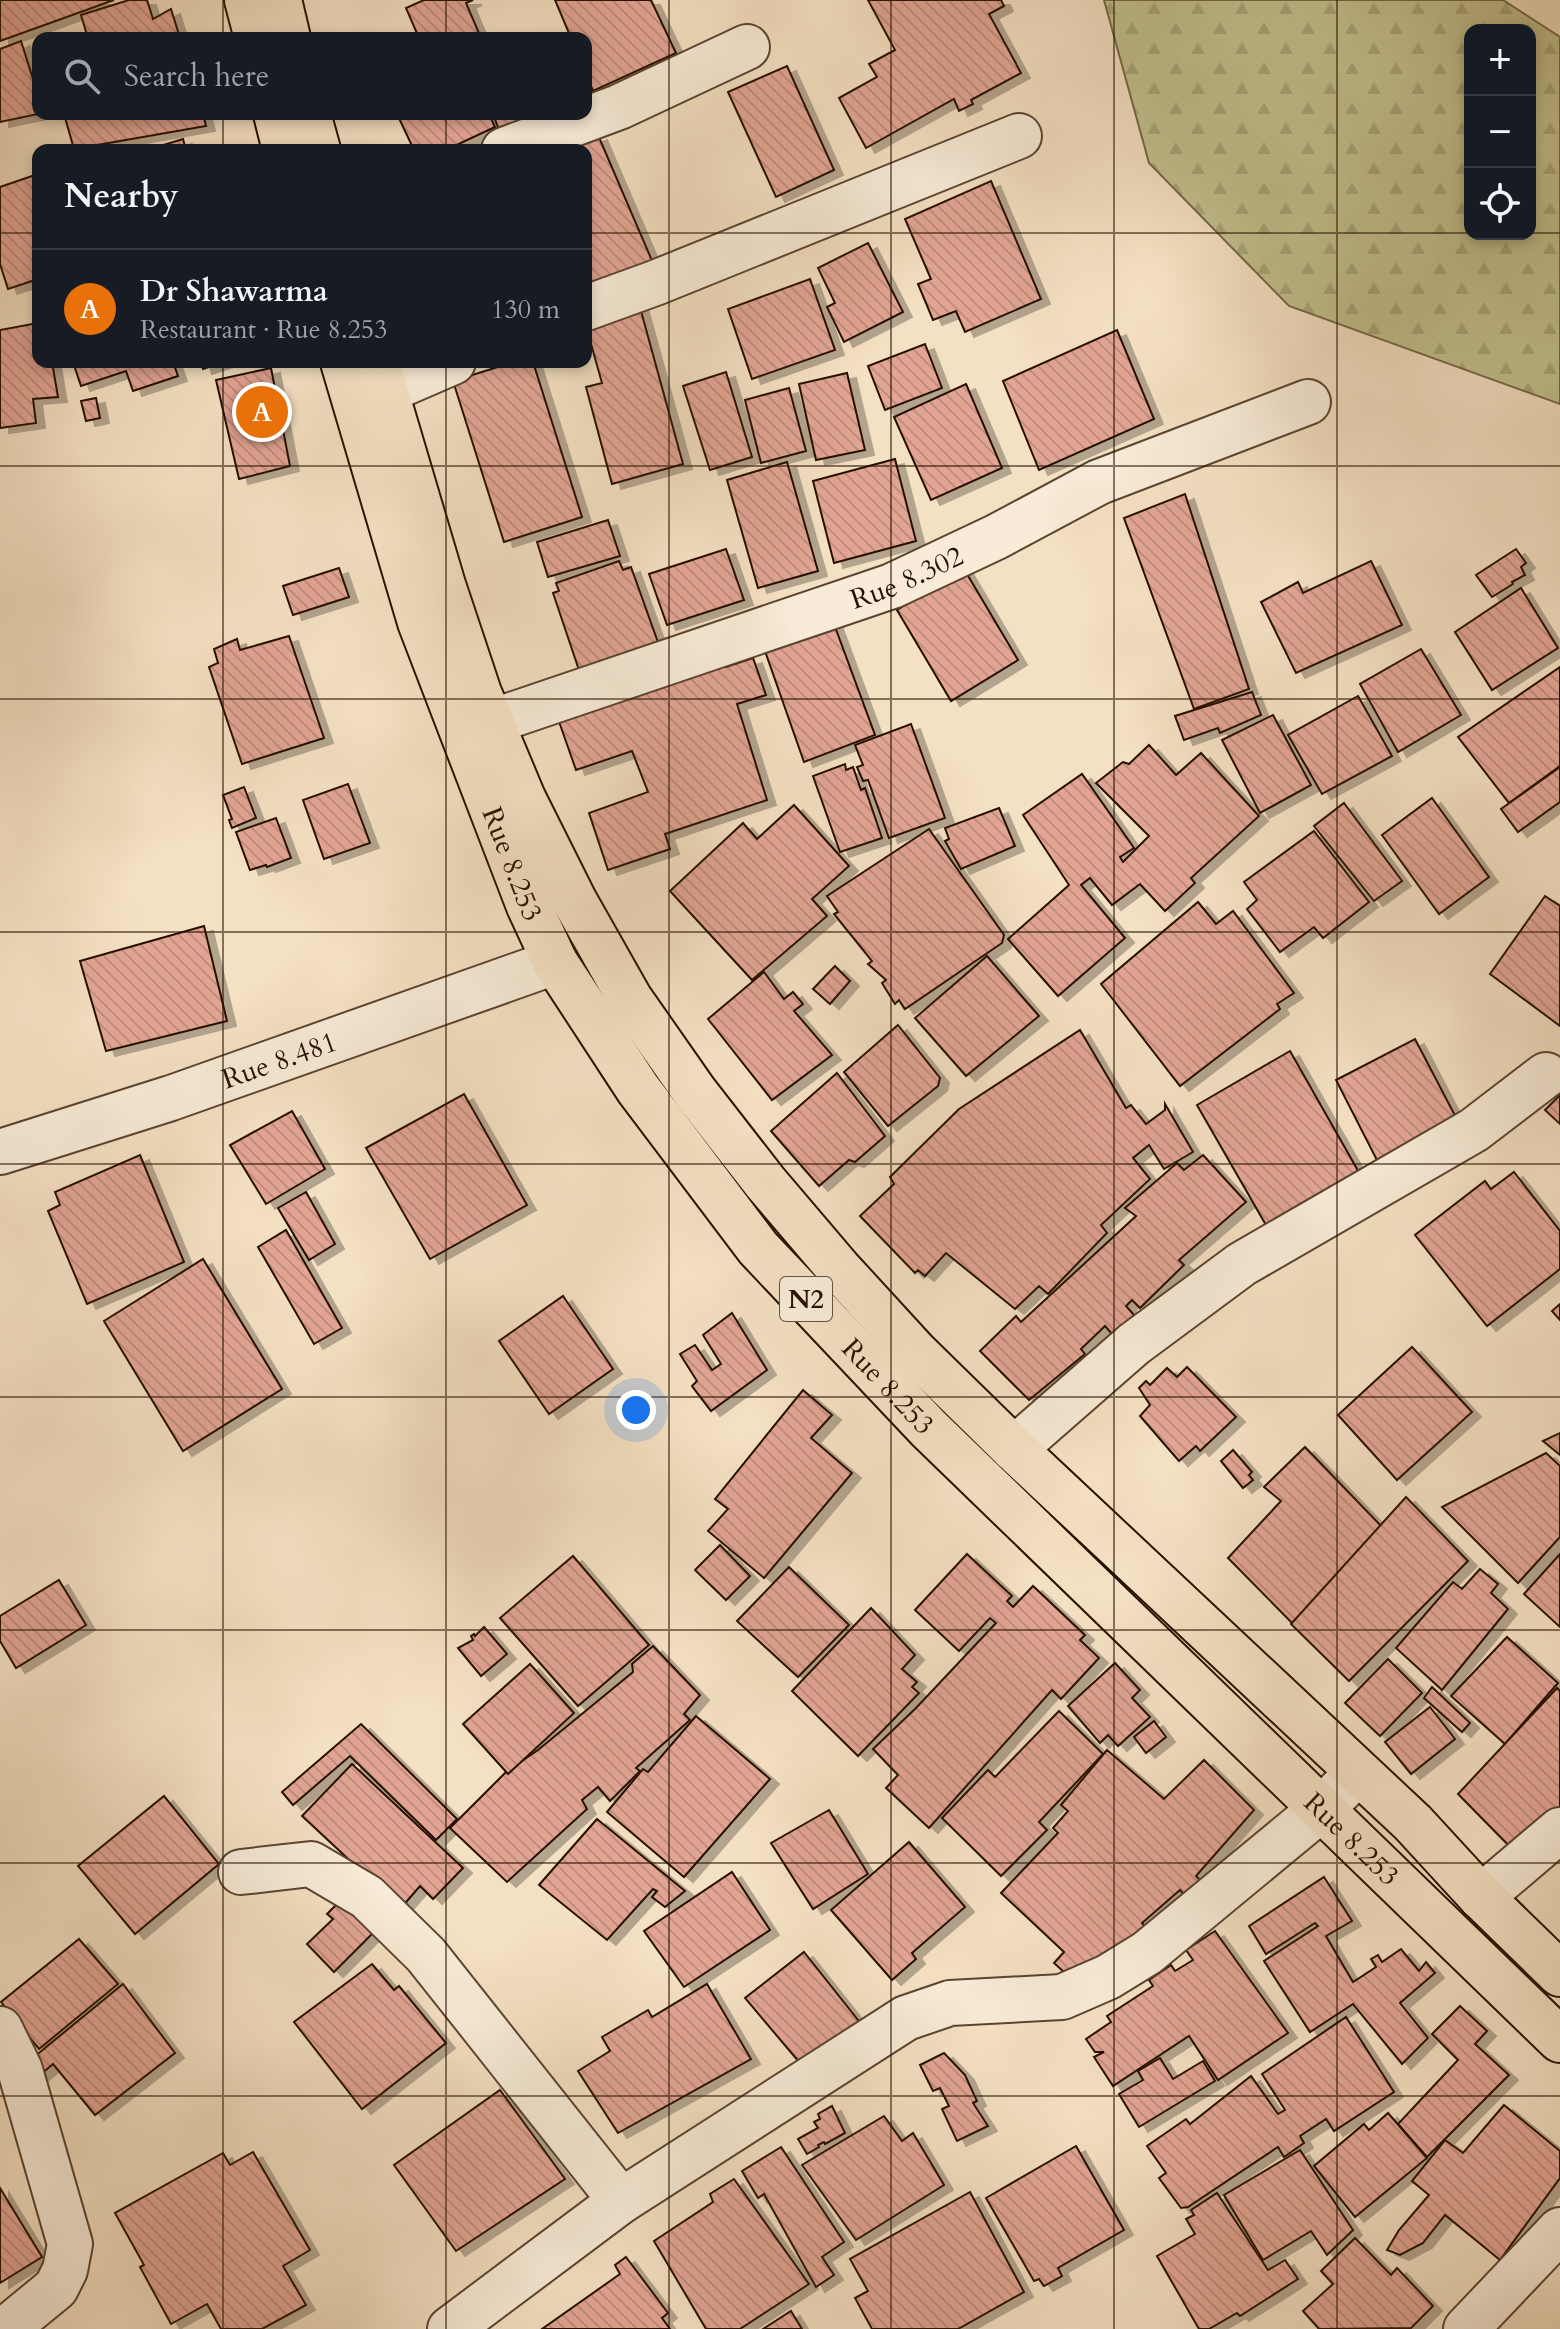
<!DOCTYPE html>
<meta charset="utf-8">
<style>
:root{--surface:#171b24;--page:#242831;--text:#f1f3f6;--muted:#9ea1a6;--line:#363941;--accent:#0f766e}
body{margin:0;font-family:Cardo,serif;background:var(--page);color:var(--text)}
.controls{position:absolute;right:24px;top:24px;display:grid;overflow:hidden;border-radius:16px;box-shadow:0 4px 12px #0003}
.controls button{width:72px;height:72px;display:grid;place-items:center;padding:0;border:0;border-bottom:2px solid var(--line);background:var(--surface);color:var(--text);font:40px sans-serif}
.you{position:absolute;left:636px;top:1410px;width:28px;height:28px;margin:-20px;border:6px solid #fff;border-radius:50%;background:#1a73e8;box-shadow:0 0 0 12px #1a73e833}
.badge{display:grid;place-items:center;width:52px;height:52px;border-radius:50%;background:var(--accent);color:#fff;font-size:26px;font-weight:700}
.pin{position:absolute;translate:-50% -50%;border:4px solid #fff;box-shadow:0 2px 8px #0006}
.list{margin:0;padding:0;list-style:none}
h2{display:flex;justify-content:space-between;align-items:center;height:104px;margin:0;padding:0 32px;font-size:34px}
h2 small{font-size:26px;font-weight:400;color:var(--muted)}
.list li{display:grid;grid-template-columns:52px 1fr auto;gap:24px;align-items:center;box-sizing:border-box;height:120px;padding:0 32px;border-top:2px solid var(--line)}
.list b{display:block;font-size:30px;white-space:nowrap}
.list p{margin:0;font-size:26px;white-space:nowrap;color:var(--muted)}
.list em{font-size:26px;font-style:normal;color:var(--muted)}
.icon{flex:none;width:44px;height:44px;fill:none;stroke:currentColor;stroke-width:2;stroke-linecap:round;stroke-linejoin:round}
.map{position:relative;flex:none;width:1560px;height:2329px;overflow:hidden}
.search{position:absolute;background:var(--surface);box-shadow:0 4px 12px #0003;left:32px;top:32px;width:560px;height:88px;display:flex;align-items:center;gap:20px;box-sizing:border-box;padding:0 28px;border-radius:16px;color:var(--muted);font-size:30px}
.panel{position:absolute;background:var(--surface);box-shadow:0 4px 12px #0003;left:32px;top:144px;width:560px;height:224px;border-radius:16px}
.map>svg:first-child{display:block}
</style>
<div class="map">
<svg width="1560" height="2329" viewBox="0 0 1560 2329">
<defs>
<pattern id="forest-firs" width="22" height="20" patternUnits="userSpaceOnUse" patternTransform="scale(2)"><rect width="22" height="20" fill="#c2c08e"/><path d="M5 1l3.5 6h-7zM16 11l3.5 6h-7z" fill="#a7a479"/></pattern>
<pattern id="building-back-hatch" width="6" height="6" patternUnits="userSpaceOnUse" patternTransform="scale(2)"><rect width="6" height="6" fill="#e2a594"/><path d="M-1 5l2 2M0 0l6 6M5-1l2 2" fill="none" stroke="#c28d7e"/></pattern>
<filter id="shadow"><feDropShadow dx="9" dy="5" stdDeviation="0" flood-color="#0004"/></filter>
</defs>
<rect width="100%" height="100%" fill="#f4e0c2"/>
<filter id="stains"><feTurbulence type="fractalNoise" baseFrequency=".0025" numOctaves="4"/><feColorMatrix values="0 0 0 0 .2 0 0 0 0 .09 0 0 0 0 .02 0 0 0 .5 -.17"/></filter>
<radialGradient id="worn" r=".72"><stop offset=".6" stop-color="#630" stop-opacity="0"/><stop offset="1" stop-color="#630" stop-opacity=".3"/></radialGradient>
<path fill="url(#forest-firs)" stroke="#746847" stroke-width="2" fill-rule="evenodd" d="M1104 0H1503L1560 37V404L1289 306 1149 163ZM1470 30H1530V234H1470Z"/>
<g fill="url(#building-back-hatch)" stroke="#271000" stroke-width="2" filter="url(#shadow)">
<path d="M0 0H114L0 41Z"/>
<path d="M129 0H147L153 19 171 9 180 38H77L87 35 81 15Z"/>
<path d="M424 0H473L466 3 481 38H419L406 8Z"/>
<path d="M555 0H651L676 53 593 91 586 74V38H571Z"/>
<path d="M868 0H1001L1004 6 989 14 1021 73 971 100 973 104 959 111 954 99 866 148 839 98 877 77 869 64 895 50Z"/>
<path d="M21 41 38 95V114L0 122V49Z"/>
<path d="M787 66 834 170 776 197 728 92Z"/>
<path d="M64 114H203L206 126 74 149Z"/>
<path d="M397 114H489L495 127 446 150H414Z"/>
<path d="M493 114H578L506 148Z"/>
<path d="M598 135 653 263 595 287 586 271V150H564Z"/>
<path d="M183 139 186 150H147Z"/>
<path d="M38 174V279L8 289 0 264V187Z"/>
<path d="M991 181 1041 299 965 332 956 311 933 320 918 284 931 279 905 219Z"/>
<path d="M868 243 903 312 844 342 827 307 835 303 818 268Z"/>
<path d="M810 279 835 350 752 379 728 309Z"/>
<path d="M638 300 683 464 612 484 586 387 602 383 586 326Z"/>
<path d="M38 323V362H52L58 397 33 399 36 423 0 428V330Z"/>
<path d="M1117 330 1154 419 1039 470 1003 381Z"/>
<path d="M925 344 942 388 885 410 868 366Z"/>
<path d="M73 362H173L178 376 133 391 126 371 81 386Z"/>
<path d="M201 362H224L203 369Z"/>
<path d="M514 362H533L582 517 504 542 453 381Z"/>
<path d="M271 368 290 466 239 479 216 380Z"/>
<path d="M726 372 752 457 710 470 683 386Z"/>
<path d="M847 373 865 450 816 460 799 384Z"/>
<path d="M966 384 1002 468 931 500 894 417Z"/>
<path d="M789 388 806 451 761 463 745 400Z"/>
<path d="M96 398 100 418 86 421 81 401Z"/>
<path d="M895 459 916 541 834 563 813 481Z"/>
<path d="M787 462 818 571 758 588 727 480Z"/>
<path d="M1185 494 1249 689 1194 709 1124 518Z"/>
<path d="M608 520 620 556 548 577 537 542Z"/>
<path d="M726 549 744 600 667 625 649 574Z"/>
<path d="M1516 549 1526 563 1521 567 1525 575 1512 582 1513 584 1492 597 1476 575Z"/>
<path d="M619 561 623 570 631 567 660 648 581 676 553 593 559 591 556 583Z"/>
<path d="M1371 561 1402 625 1296 673 1261 602 1298 582 1303 593Z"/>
<path d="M339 568 349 597 293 615 283 586Z"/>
<path d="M964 569 1018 660 951 701 897 610Z"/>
<path d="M1521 588 1558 648 1492 690 1455 632Z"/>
<path d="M834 624 875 735 804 762 765 651Z"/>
<path d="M289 636 324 738 242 764 209 667 218 663 214 649 237 639 240 650Z"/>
<path d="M1421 649 1461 715 1398 752 1360 684Z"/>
<path d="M723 658 726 667 753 658 766 695 737 704 767 800 665 834 670 849 608 870 589 813 648 792 632 751 576 770 556 713Z"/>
<path d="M1560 667V766L1509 803 1458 737Z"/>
<path d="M1252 692 1261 715 1220 733 1218 728 1184 740 1175 716Z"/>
<path d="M1358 696 1392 756 1322 794 1288 735Z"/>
<path d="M1273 715 1311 785 1260 813 1222 740Z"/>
<path d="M911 724 945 818 889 838 868 780 863 781 857 767 863 765 855 745Z"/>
<path d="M1149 745 1176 775 1201 753 1259 816 1191 878 1195 883 1165 911 1140 884 1112 905 1090 878 1081 885 1125 938 1058 996 1008 939 1069 885 1023 815 1082 774 1134 848 1120 857 1123 862 1149 836 1096 783 1123 762 1129 764Z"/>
<path d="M845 764 846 770 853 767 861 790 865 788 882 838 840 852 813 776Z"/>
<path d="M1560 767V802L1518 832 1501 809Z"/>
<path d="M348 784 370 843 324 859 303 800Z"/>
<path d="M244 787 256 818 232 828 229 820 232 819 223 795Z"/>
<path d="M1432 798 1489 877 1439 914 1382 835Z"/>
<path d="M1344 803 1402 881 1374 901 1314 826Z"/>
<path d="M794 805 849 866 812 899 827 916 752 980 670 891 743 823 757 839Z"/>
<path d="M999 808 1015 846 961 869 945 841 949 839 945 828Z"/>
<path d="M276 818 291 858 267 867 266 865 250 870 236 832Z"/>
<path d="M929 829 1004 935 1002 943 905 1009 899 1000 895 1004 882 983 886 980 868 964 872 961 834 914 838 912 827 896Z"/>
<path d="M1314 831 1369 902 1323 938 1314 927 1280 952 1247 909 1257 900 1244 882Z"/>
<path d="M1545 896 1560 906V1026L1490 974Z"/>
<path d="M1198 902 1216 924 1233 911 1294 993 1277 1004 1280 1009 1180 1086 1101 984Z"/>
<path d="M204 926 227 1021 106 1051 80 961Z"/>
<path d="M987 956 1039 1016 966 1076 915 1018Z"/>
<path d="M835 966 850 981 830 1004 813 989Z"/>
<path d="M764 972 784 999 793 992 803 1004 794 1011 832 1055 772 1100 708 1019Z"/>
<path d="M898 1025 940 1078 938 1086 888 1126 844 1072Z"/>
<path d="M1080 1030 1126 1108 1131 1105 1146 1124 1165 1110V1104L1193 1152 1164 1169 1149 1145 1133 1158 1150 1179 1101 1225 1107 1233 1048 1294 1039 1286 1015 1309 946 1253 925 1276 918 1270 915 1273 860 1216 894 1184 890 1177 959 1109Z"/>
<path d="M1415 1039 1462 1129 1382 1170 1336 1080Z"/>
<path d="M1290 1051 1361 1176 1270 1232 1197 1105Z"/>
<path d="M837 1073 885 1136 855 1162 849 1160 819 1186 771 1131Z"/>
<path d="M464 1094 527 1205 430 1259 366 1148Z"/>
<path d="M1560 1095V1124L1545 1110Z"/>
<path d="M292 1111 325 1169 266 1204 230 1145Z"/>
<path d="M140 1155 184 1262 87 1304 48 1211 60 1205 55 1192Z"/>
<path d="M1203 1155 1246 1202 1179 1260 1184 1265 1140 1308 1132 1300 1126 1306 1134 1315 1113 1335 1105 1326 1081 1349 1085 1354 1029 1400 980 1351 1016 1316 1021 1322 1136 1216 1125 1208 1177 1163 1184 1170Z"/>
<path d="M1514 1172 1560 1231V1269L1487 1326 1415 1235 1485 1181 1491 1189Z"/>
<path d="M306 1192 335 1244 309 1260 278 1208Z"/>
<path d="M286 1230 342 1328 314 1344 258 1247Z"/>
<path d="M203 1259 282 1389 183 1451 104 1321Z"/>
<path d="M563 1296 613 1369 549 1414 499 1341Z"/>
<path d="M1560 1304V1320L1552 1311Z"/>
<path d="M732 1313 767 1370 711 1411 692 1386 697 1381 680 1354 695 1345 712 1370 721 1364 703 1335Z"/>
<path d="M1412 1347 1472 1412 1397 1480 1338 1415Z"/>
<path d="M1187 1367 1236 1417 1200 1451 1196 1446 1179 1461 1140 1416 1150 1405 1139 1388 1146 1381 1150 1385 1167 1368 1177 1377Z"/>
<path d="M803 1390 832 1415 811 1438 852 1473 764 1578 708 1531 728 1509 715 1499Z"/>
<path d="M1560 1433V1455L1543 1441Z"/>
<path d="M1305 1447 1384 1529 1296 1627 1228 1558 1281 1501 1264 1487Z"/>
<path d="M1233 1450 1252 1472 1249 1475 1253 1480 1243 1488 1221 1461Z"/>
<path d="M1546 1453 1560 1466V1537L1518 1583 1442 1507Z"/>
<path d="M1406 1497 1468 1561 1349 1681 1291 1624Z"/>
<path d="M720 1545 750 1576 726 1600 695 1570Z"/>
<path d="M967 1554 1012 1596 1007 1601 1013 1607 1033 1586 1085 1635 1080 1640 1099 1658 1061 1699 1052 1690 929 1828 886 1788 898 1775 873 1749 916 1708 996 1623 990 1618 959 1651 915 1610Z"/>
<path d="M1560 1554V1627L1524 1594Z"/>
<path d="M573 1556 649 1645 578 1706 500 1618Z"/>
<path d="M789 1567 849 1625 798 1677 737 1621Z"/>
<path d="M1480 1569 1498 1584 1491 1593 1508 1609 1442 1690 1396 1648 1453 1582 1462 1589Z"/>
<path d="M59 1580 86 1625 16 1668 0 1641V1616Z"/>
<path d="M871 1608 915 1655 902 1669 917 1682 912 1687 919 1693 858 1756 792 1691Z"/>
<path d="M484 1627 507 1654 481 1676 458 1648 473 1640 471 1636 474 1634 475 1636Z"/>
<path d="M1507 1637 1558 1683 1505 1744 1451 1696Z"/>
<path d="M653 1646 700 1695 684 1714 690 1720 636 1768 640 1771 610 1801 598 1787 582 1800 587 1809 507 1882 450 1828 506 1772 538 1750 633 1672 632 1664Z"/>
<path d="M1388 1659 1422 1693 1380 1736 1345 1703Z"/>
<path d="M1115 1663 1140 1690 1132 1698 1150 1717 1118 1746 1108 1735 1100 1743 1068 1706Z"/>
<path d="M530 1664 574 1713 508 1774 463 1724Z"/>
<path d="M1432 1687 1470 1723 1462 1732 1424 1698Z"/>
<path d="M1557 1688 1560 1691V1807L1517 1854 1458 1794Z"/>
<path d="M1430 1707 1455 1739 1411 1774 1385 1742Z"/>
<path d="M1059 1711 1103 1754 1039 1822 1047 1830 1001 1876 942 1818 988 1770 995 1777Z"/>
<path d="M696 1716 770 1779 684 1877 607 1812 643 1769 648 1772Z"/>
<path d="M1154 1721 1166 1737 1146 1753 1134 1737Z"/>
<path d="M361 1724 457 1819 436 1840 350 1756 293 1805 282 1792Z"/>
<path d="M1107 1750 1164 1799 1204 1760 1254 1810 1196 1876 1201 1881 1186 1897 1180 1890 1142 1923 1150 1932 1076 1983 1054 1963 1064 1952 1001 1893 1058 1833 1053 1828 1068 1811 1061 1805Z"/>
<path d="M352 1764 463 1868 433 1899 420 1886 401 1908 302 1816Z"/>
<path d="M164 1796 219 1864 135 1934 78 1866Z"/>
<path d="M829 1810 868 1874 813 1909 771 1843Z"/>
<path d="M597 1819 685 1891 665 1907 652 1897 657 1891 653 1889 607 1940 539 1885Z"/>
<path d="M909 1842 965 1907 912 1953 916 1959 892 1980 831 1910Z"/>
<path d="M732 1872 770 1930 684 1987 644 1931Z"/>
<path d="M1324 1877 1352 1921 1326 1936 1353 1982 1376 1967 1371 1959 1378 1955 1382 1962 1401 1949 1419 1971 1426 1962 1435 1973 1400 2003 1428 2038 1402 2064 1353 2004 1310 2032 1264 1961 1318 1926 1315 1923 1266 1954 1249 1926Z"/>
<path d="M345 1896 378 1928 334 1972 307 1944 333 1919 327 1914Z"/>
<path d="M1215 1931 1288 2033 1218 2080 1189 2036 1113 2086 1094 2057 1104 2052H1095L1086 2039 1111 2022 1107 2016 1153 1986 1149 1980 1171 1965 1175 1971 1193 1960 1186 1950Z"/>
<path d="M79 1939 118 1984 39 2049 1 2002Z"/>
<path d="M804 1952 862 2025 805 2069 745 1998Z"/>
<path d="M372 1964 394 1990 399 1986 446 2043 362 2109 294 2022Z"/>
<path d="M123 1984 175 2053 95 2115 53 2064 39 2076 28 2062Z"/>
<path d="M707 1984 751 2059 618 2133 578 2071 610 2051 602 2037 648 2010 652 2017Z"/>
<path d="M1460 2006 1487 2031 1475 2044 1509 2075 1427 2157 1398 2124 1458 2060 1432 2034Z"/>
<path d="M1346 2017 1394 2092 1334 2131 1326 2119 1300 2136 1304 2143 1284 2157 1278 2147 1188 2207 1181 2208 1159 2178 1166 2173 1147 2146 1186 2119 1190 2124 1251 2076 1278 2114 1285 2110 1262 2074Z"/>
<path d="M944 2053 965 2075 977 2101 973 2103 988 2126 957 2141 942 2109 949 2106 940 2088 933 2091 920 2065Z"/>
<path d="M1160 2058 1173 2079 1203 2061 1215 2081 1139 2127 1119 2094 1143 2080 1138 2071Z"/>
<path d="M500 2090 565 2179 456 2251 394 2165Z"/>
<path d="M1504 2105 1560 2151V2178L1500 2260 1445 2215 1423 2243 1400 2255 1387 2250 1399 2230 1429 2195 1412 2181 1445 2140 1463 2153Z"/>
<path d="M832 2106 845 2133 825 2144 824 2142 818 2145 819 2147 807 2154 798 2139 818 2128 814 2122 820 2119 818 2114Z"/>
<path d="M1388 2113 1427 2158 1355 2217 1314 2166 1364 2124 1369 2130Z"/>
<path d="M884 2116 902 2141 913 2133 944 2185 856 2240 802 2165Z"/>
<path d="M1076 2146 1124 2230 1058 2268 1062 2276 1044 2286 1039 2279 1034 2281 986 2198Z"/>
<path d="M781 2147 844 2242 822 2257 834 2275 816 2287 764 2194 758 2198 742 2171Z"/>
<path d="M1300 2150 1353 2230 1327 2255 1311 2231 1263 2260 1224 2195Z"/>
<path d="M253 2152 310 2250 283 2266 306 2305 262 2329H221L207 2304 171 2324 140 2267 144 2265 115 2213 223 2153 230 2165Z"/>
<path d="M734 2179 809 2284 740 2329H706L654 2241 713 2202 710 2194Z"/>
<path d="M0 2188 42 2257 0 2283Z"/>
<path d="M970 2192 1024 2292 958 2329H872L855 2298 868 2291 850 2259Z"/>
<path d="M1217 2193 1268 2270 1285 2260 1298 2279 1240 2316 1237 2313 1209 2329H1199L1157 2256 1195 2234 1186 2219 1194 2215 1191 2210Z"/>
<path d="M1355 2238 1391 2275 1397 2268 1433 2306 1411 2328 1319 2329 1303 2311 1333 2284 1321 2271Z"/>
<path d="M626 2257 668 2313 662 2318 670 2329H542L620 2274 615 2265Z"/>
<path d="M791 2311 802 2329H763Z"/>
</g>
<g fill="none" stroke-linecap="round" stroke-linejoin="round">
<g stroke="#5a4430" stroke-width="48">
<g id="minor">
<path d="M504 150 619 107 747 47"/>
<path d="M586 308 655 283 1019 136"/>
<path d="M386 391 453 362"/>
<path id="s1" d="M491 722 892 586 996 537 1099 482 1308 402"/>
<path id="s2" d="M0 1152 171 1098 555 962"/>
<path d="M1014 1449 1134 1344 1242 1264 1474 1130 1546 1075"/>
<path d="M241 1872 311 1864 367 1897 426 1955 621 2201"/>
<path d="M1481 1897 1560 1830"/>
<path d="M0 2029 20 2070 70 2244 65 2270 56 2288 6 2329"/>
<path d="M1466 2329 1560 2230"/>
</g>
</g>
<g stroke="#5a4430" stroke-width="48">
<path id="tertiary" d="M450 2329 621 2201 906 2018 950 2003 1062 1997 1108 1977 1147 1953 1320 1810 1358 1773"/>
</g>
<g stroke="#271000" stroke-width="48">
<g id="trunk">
<path d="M247 0 257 38"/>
<path d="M279 0 288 38"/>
<path d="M276 114 285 150"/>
<path d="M308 114 318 150"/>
<path id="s3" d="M343 362 420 622 529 906 555 962 638 1089 758 1248 929 1429 1560 2040"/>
<path d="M377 362 443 585 479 693 523 798 574 900 630 999 695 1092 765 1182 839 1269 916 1353 1014 1449 1413 1823 1481 1897 1560 1974"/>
</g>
</g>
<use href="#minor" stroke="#f8ebd7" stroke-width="44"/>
<use href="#tertiary" stroke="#f8ebd7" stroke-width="44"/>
<use href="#trunk" stroke="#f4e0c2" stroke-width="44"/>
</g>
<path fill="none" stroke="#271000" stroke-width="2" stroke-opacity="0.55" d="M223 0V38M446 0V38M669 0V2329M891 0V2329M1114 0V2329M1337 0V2329M223 114V150M446 114V150M0 233H38M586 233H1470M1530 233H1560M223 362V2329M446 362V2329M0 466H1560M0 699H1560M0 932H1560M0 1164H1560M0 1397H1560M0 1630H1560M0 1863H1560M0 2096H1560"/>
<g text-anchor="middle" stroke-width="7" stroke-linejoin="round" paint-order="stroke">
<rect fill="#f8ebd7" stroke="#665240" stroke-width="2" x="780" y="1277" width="52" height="44" rx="6"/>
<g font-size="26" font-weight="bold" fill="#271000">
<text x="806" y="1308">N2</text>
</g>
<g font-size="28" fill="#271000" stroke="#f8ebd7">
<text dy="10" stroke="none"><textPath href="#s1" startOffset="440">Rue 8.302</textPath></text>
<text dy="10" stroke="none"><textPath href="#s3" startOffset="530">Rue 8.253</textPath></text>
<text dy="10" stroke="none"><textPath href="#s2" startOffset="294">Rue 8.481</textPath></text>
<text dy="10" stroke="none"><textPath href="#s3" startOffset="1178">Rue 8.253</textPath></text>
<text dy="10" stroke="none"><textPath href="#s3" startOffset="1826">Rue 8.253</textPath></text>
</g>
</g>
<rect width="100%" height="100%" filter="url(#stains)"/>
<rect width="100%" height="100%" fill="url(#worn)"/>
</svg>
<div class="controls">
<button>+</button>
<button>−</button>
<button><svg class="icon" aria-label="locate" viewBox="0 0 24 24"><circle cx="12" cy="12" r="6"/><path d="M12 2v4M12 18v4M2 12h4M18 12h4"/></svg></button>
</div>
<div class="you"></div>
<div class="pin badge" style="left:262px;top:412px;background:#e8710a">A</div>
<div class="search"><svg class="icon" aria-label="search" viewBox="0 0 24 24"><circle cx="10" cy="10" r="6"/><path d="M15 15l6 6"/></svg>Search here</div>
<section class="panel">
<h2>Nearby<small></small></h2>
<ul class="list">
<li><span class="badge" style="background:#e8710a">A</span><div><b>Dr Shawarma</b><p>Restaurant · Rue 8.253</p></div><em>130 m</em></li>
</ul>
</section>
</div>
